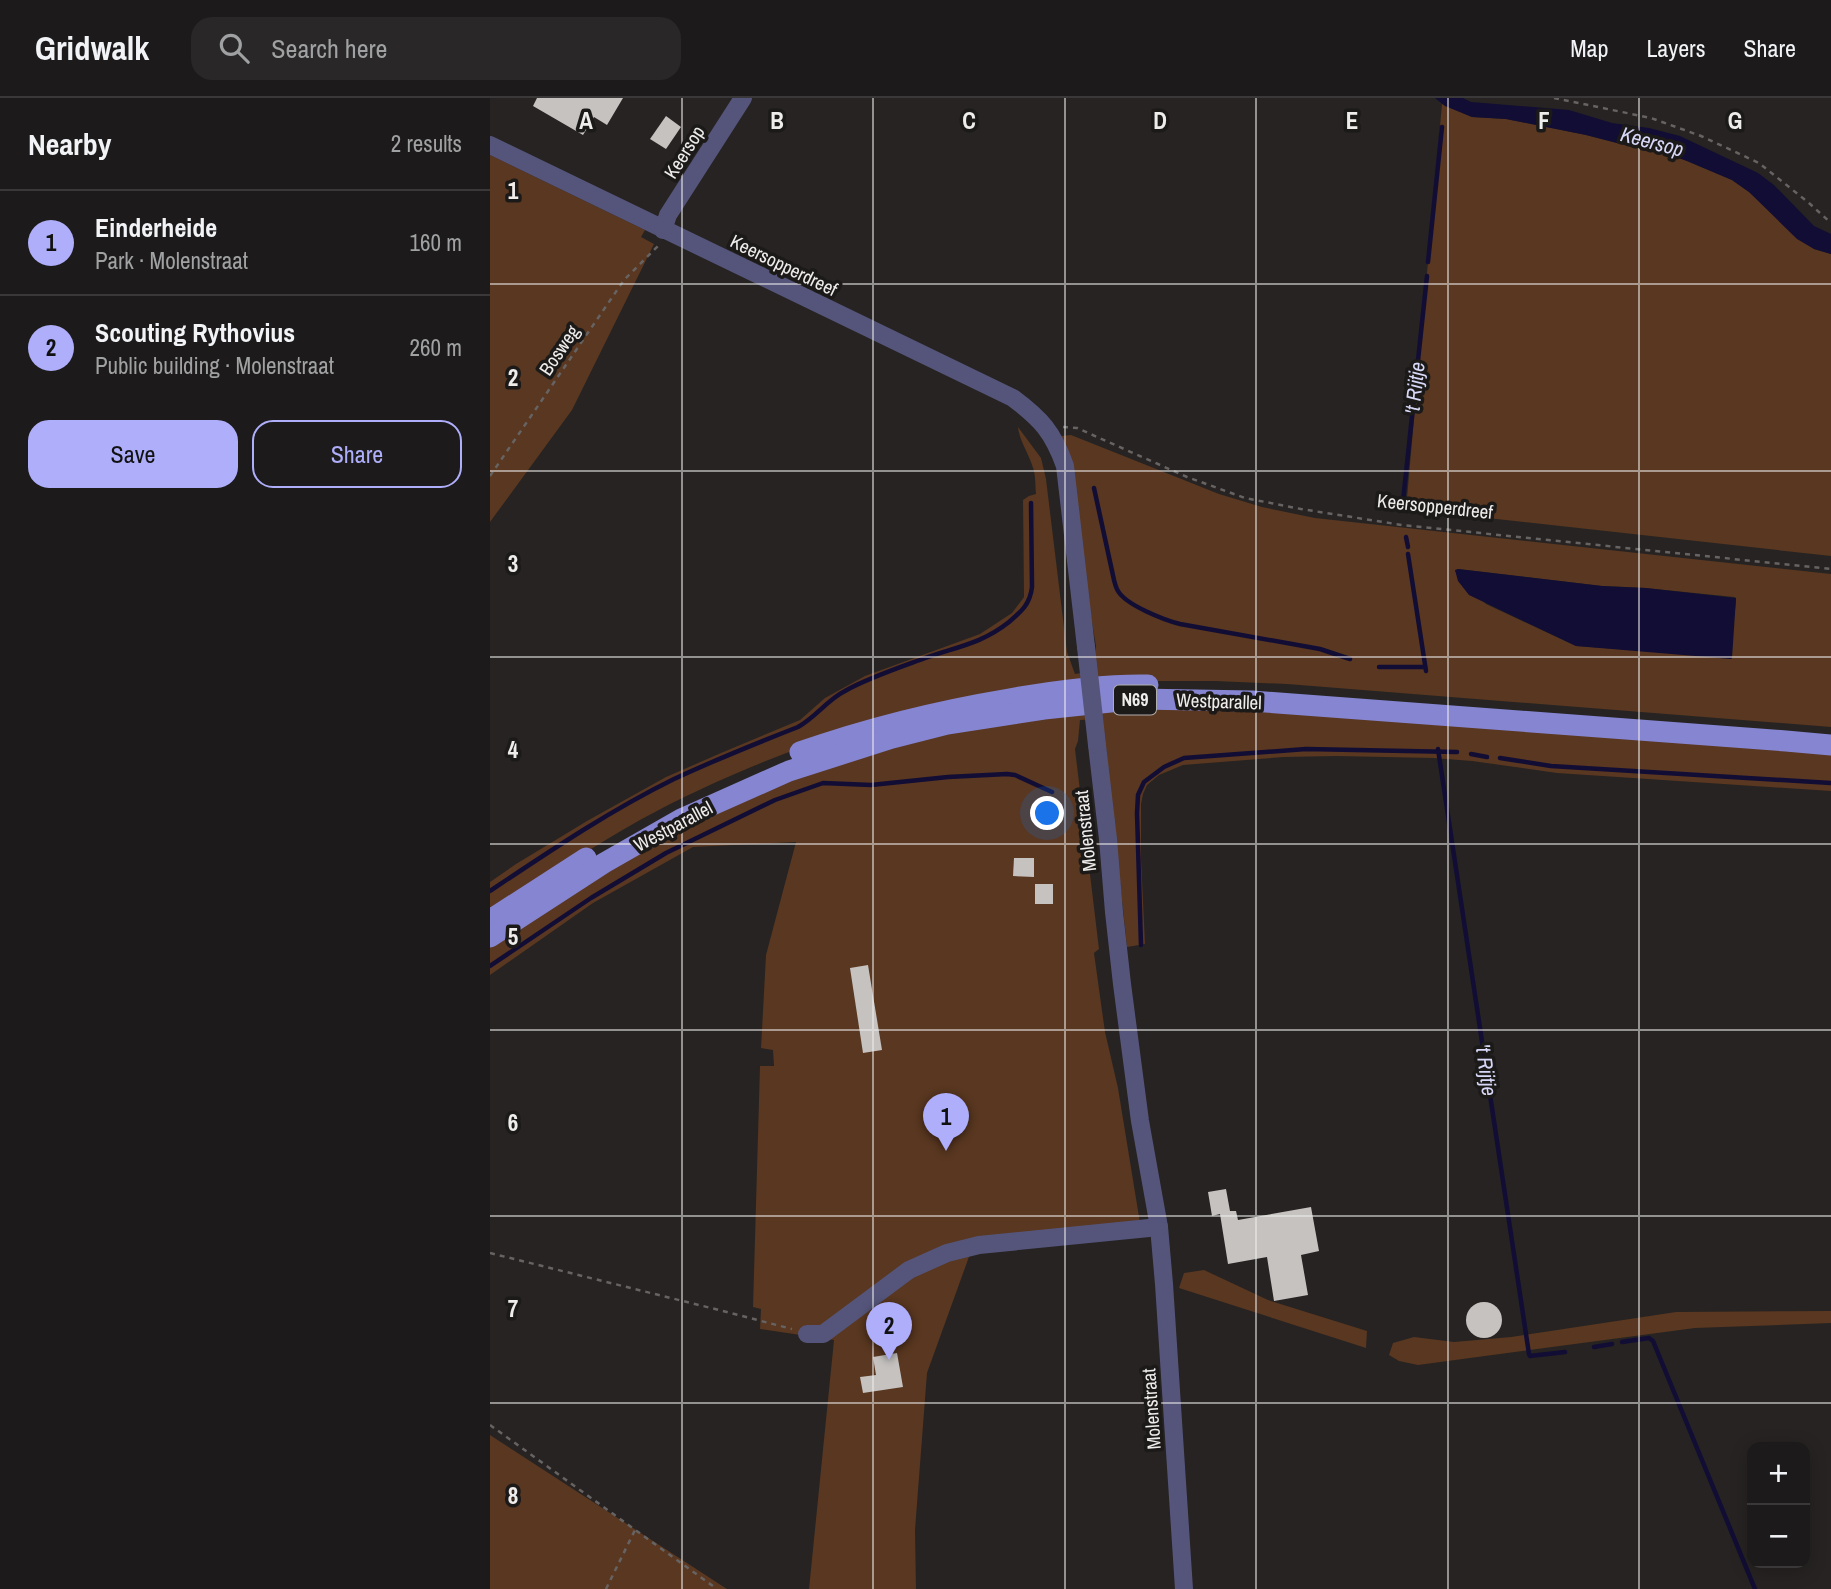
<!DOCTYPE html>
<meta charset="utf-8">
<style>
:root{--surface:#1c1a1a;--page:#292727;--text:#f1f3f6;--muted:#a0a1a2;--line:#3a3839;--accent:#aeaefb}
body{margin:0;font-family:"Archivo Narrow",sans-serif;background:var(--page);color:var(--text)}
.controls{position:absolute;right:21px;bottom:21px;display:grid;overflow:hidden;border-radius:14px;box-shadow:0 4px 18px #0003}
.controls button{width:63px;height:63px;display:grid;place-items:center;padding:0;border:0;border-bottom:2px solid var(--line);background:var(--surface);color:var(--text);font:35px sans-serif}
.you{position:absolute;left:558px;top:716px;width:24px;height:24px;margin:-18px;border:5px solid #fff;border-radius:50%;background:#1a73e8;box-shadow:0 0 0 10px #1a73e833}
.badge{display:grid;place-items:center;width:46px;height:46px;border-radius:50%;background:var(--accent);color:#111;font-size:23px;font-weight:700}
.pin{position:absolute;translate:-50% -58px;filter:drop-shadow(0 2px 4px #0008)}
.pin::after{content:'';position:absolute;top:37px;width:24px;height:21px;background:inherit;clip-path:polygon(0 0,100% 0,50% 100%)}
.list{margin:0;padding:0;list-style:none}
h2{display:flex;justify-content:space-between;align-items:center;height:91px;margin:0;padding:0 28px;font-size:30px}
h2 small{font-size:23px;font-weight:400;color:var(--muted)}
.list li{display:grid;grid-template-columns:46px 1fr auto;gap:21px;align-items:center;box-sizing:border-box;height:105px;padding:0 28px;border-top:2px solid var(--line)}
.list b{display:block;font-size:26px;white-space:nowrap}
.list p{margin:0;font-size:23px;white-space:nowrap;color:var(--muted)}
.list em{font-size:23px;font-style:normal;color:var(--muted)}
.actions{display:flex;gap:14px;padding:21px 28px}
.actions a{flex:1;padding:16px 0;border:2px solid var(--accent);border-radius:21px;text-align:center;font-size:24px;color:var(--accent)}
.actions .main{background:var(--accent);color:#111}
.icon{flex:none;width:38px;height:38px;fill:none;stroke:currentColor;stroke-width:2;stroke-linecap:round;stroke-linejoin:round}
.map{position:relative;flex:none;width:1341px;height:1491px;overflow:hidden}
header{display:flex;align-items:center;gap:42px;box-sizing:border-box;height:98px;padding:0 35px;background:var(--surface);border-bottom:2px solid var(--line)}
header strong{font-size:33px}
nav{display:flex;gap:38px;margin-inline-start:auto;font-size:24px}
.search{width:490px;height:63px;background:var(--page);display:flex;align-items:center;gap:18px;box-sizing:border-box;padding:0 24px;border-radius:21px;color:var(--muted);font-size:26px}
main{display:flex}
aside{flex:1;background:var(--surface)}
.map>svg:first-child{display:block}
</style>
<header>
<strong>Gridwalk</strong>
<div class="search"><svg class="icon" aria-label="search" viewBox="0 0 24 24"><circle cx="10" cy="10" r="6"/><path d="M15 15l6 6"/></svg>Search here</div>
<nav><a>Map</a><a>Layers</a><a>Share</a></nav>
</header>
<main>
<aside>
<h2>Nearby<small>2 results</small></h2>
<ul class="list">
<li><span class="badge">1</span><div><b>Einderheide</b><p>Park · Molenstraat</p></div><em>160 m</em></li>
<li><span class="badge">2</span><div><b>Scouting Rythovius</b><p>Public building · Molenstraat</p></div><em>260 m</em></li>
</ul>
<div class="actions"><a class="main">Save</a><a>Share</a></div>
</aside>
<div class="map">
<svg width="1341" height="1491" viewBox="0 0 1341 1491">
<rect width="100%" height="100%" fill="#262322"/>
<g fill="#593720" fill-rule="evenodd">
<path d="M952 6 982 19 1016 21 1096 37 1131 46 1173 54 1197 63 1242 82 1259 94 1324 151 1341 156V458L916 411Z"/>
<path d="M0 57 155 132 151 139 164 146 82 312 0 424Z"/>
<path d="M528 329 551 360 556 381 577 554 585 576 603 573 606 548 571 338 581 337 729 396 772 409 825 420 1341 476V629L797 586 725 583H648L321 646C262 667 205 692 150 722 98 751 49 785 0 817V784L26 766 97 723 176 679 231 655 310 622 335 600 375 578 490 536 522 515 534 499 533 402 539 398 546 396C545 387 546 376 542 367 538 354 529 342 528 329ZM968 471 1112 488 1155 490 1244 499 1246 500V504L1241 544 1242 559 1086 548 996 506 965 473Z"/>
<path d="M683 606 1341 652V693L1067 675 982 663 943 660 846 658 794 659 693 667 669 677 657 687 653 696 651 706V761L655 846 637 849 615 641 609 621 590 622 588 643 585 651 609 851 604 855 615 934 628 990 650 1125 484 1145 437 1275 425 1432 426 1491H319L344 1242 270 1231 271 1211 263 1209 270 968H284L283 952 271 950 276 857 306 744 203 749 103 805 0 877V844L116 769 253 697 469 629Z"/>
<path d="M714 1172 778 1202 877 1233 876 1250 689 1190 694 1175Z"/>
<path d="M1341 1213V1225L1205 1230 928 1267 909 1263 899 1257 903 1245 924 1239 964 1244 1021 1239 1186 1214Z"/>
<path d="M0 1337 237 1491H0Z"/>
</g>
<g fill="#120d34">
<path d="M945 0H973L981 4 1079 12 1122 25 1159 30 1190 38 1268 75 1284 87 1324 128 1341 136V156L1324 151 1307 141 1259 94 1242 82 1197 63 1173 54 1131 46 1096 37 1016 21 982 19 955 8Z"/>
<path d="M968 471 1112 488 1156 490 1246 500 1242 560 1241 561 1086 548 979 497 968 483 965 472Z"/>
</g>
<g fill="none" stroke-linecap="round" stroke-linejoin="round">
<g stroke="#120d34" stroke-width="4.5">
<path d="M938 164 952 29"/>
<path d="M604 390 624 482C625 486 626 490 628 493 636 507 674 522 690 526L830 551 860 561"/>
<path d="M913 403 937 178"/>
<path d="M916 439 918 449"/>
<path d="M918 456 936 573"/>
<path d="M889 569H935"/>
<path d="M948 651 1039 1256 1040 1258 1075 1254"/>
<path d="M981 656 997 659"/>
<path d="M1010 660 1061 668 1341 685"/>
<path d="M0 793C60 753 119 713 184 681 225 662 267 645 308 629 326 619 337 602 355 593 376 581 408 570 430 562 464 549 490 547 519 524 532 513 540 506 542 489L541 405"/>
<path d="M651 847 647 715 648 697 654 684 674 669 694 660 816 651 967 654"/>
<path d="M0 868 101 800 176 755 285 702 333 685 381 687 458 679 517 676 525 677 562 694"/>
<path d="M1132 1244 1159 1240 1163 1243 1265 1491"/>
<path d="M1104 1249 1122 1246"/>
</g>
</g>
<g fill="#c5c2c0">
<path d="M47 0H133L117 27 104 19 93 37 43 8Z"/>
<path d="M176 18 191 29 176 51 160 41Z"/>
<path d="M524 760H544V779L523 778Z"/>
<rect x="545" y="786" width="18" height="20"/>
<path d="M378 867 392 952 373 955 360 870Z"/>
<path d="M736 1091 740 1113H746L748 1122 821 1109 829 1153 811 1157 818 1197 784 1203 777 1159 738 1166 730 1116 722 1118 718 1094Z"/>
<circle cx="994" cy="1222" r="18"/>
<path d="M407 1255 413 1289 373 1295 370 1279 386 1277 383 1259Z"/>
</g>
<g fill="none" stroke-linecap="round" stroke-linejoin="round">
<g stroke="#666362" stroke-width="2.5" stroke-dasharray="5 5" stroke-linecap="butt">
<path d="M1064 0 1161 20 1211 38 1269 65 1319 105 1341 125"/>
<path d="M573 329 587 330 697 379 755 400 811 411 912 427 1341 471"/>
<path d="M0 378 134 182 169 147"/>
<path d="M0 1155 229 1212 302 1231"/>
<path d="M0 1327 227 1491"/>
<path d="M116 1491 145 1432"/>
</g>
<g stroke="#55557b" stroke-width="18">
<path d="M0 47 523 300C551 321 563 334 575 368L596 549"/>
<path d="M173 132 178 117 253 0"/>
<path d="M607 647 618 741 624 814 632 886 650 1023 669 1129 674 1186 694 1491"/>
<path d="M317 1236H333L419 1172 457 1155 489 1147 669 1129"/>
</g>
<g stroke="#8585d2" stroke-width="21">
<path d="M310 654C378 630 447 613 519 601 564 593 612 586 658 587"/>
<path d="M0 822 96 760"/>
<path d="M0 839 114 765 191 721 299 673 402 640 457 626 554 611 649 601 762 603 1296 643 1341 647"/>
</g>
<path stroke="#55557b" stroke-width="18" d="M596 549 607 647"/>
</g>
<path fill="none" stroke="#efedec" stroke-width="2" stroke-opacity="0.55" d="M192 0V1491M383 0V1491M575 0V1491M766 0V1491M958 0V1491M1149 0V1491M0 186H1341M0 373H1341M0 559H1341M0 746H1341M0 932H1341M0 1118H1341M0 1305H1341"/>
<g text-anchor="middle" stroke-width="7" stroke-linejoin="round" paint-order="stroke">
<rect fill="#1c1a19" stroke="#b0aead" stroke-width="2" x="624" y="587.5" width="42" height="29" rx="5"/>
<g font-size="18" font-weight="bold" fill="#efedec">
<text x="645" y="608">N69</text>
</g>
<g font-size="19" fill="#efedec" stroke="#1c1a19">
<text transform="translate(194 54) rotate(-58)" y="7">Keersop</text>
<text transform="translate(294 167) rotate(26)" y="7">Keersopperdreef</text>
<text transform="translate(69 252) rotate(-56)" y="7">Bosweg</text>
<text transform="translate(945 408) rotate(6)" y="7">Keersopperdreef</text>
<text transform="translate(729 603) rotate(2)" y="7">Westparallel</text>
<text transform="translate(183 728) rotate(-28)" y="7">Westparallel</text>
<text transform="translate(595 733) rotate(-96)" y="7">Molenstraat</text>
<text transform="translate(661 1311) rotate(-94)" y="7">Molenstraat</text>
</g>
<g font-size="21" font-style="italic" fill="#d7d8f7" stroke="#1c1a19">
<text transform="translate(1162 44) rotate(15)" y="7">Keersop</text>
<text transform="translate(925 290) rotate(-84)" y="7">'t Rijtje</text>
<text transform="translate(996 972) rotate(82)" y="7">'t Rijtje</text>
</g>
</g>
<g font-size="23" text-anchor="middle" font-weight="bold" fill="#efedec" stroke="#1c1a19" stroke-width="7" stroke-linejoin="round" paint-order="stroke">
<text x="96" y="31">A</text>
<text x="287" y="31">B</text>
<text x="479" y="31">C</text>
<text x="670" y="31">D</text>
<text x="862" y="31">E</text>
<text x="1054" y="31">F</text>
<text x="1245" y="31">G</text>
<text x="23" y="101">1</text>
<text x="23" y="288">2</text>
<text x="23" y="474">3</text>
<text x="23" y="660">4</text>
<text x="23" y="847">5</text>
<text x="23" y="1033">6</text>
<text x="23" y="1219">7</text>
<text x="23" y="1406">8</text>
</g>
</svg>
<div class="controls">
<button>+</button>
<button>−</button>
</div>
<div class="you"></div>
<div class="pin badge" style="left:456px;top:1053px">1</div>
<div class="pin badge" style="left:399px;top:1262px">2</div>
</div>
</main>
